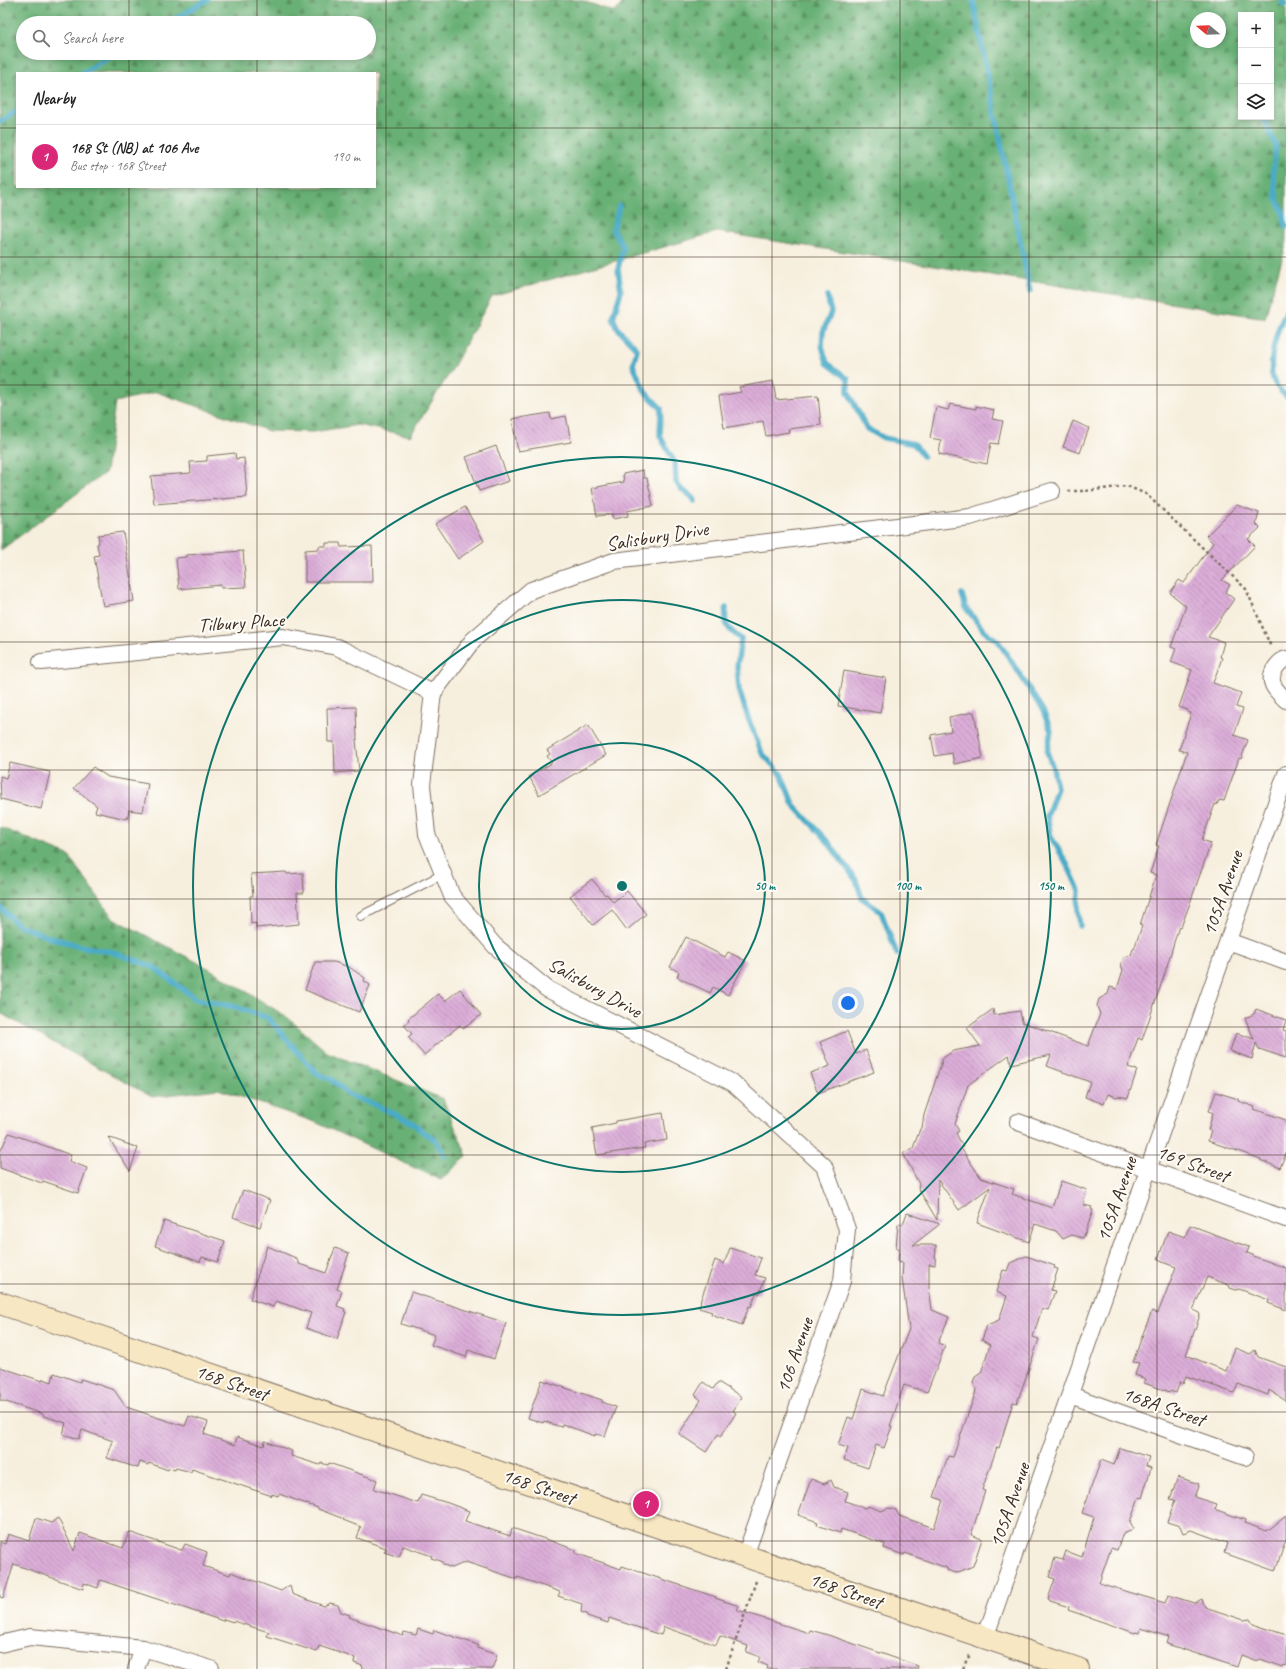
<!DOCTYPE html>
<meta charset="utf-8">
<style>
:root{--surface:#fff;--page:#f2f2f2;--text:#222;--muted:#767676;--line:#e0e0e0;--accent:#db2777}
body{margin:0;font-family:Caveat,sans-serif;background:var(--page);color:var(--text)}
.controls{position:absolute;right:12px;top:12px;display:grid;overflow:hidden;border-radius:0px;box-shadow:0 2px 6px #0003}
.controls button{width:36px;height:36px;display:grid;place-items:center;padding:0;border:0;border-bottom:1px solid var(--line);background:var(--surface);color:var(--text);font:20px sans-serif}
.compass{position:absolute;left:1190px;top:12px;width:36px;height:36px;border-radius:50%;background:var(--surface);box-shadow:0 2px 6px #0003;rotate:289deg}
.you{position:absolute;left:848px;top:1003px;width:14px;height:14px;margin:-10px;border:3px solid #fff;border-radius:50%;background:#1a73e8;box-shadow:0 0 0 6px #1a73e833}
.badge{display:grid;place-items:center;width:26px;height:26px;border-radius:50%;background:var(--accent);color:#fff;font-size:13px;font-weight:700}
.pin{position:absolute;translate:-50% -50%;border:2px solid #fff;box-shadow:0 1px 4px #0006}
.list{margin:0;padding:0;list-style:none}
h2{display:flex;justify-content:space-between;align-items:center;height:52px;margin:0;padding:0 16px;font-size:17px}
h2 small{font-size:13px;font-weight:400;color:var(--muted)}
.list li{display:grid;grid-template-columns:26px 1fr auto;gap:12px;align-items:center;box-sizing:border-box;height:64px;padding:0 16px;border-top:1px solid var(--line)}
.list b{display:block;font-size:15px;white-space:nowrap}
.list p{margin:0;font-size:13px;white-space:nowrap;color:var(--muted)}
.list em{font-size:13px;font-style:normal;color:var(--muted)}
.icon{flex:none;width:22px;height:22px;fill:none;stroke:currentColor;stroke-width:2;stroke-linecap:round;stroke-linejoin:round}
.map{position:relative;flex:none;width:1286px;height:1669px;overflow:hidden}
.search{position:absolute;background:var(--surface);box-shadow:0 2px 6px #0003;left:16px;top:16px;width:360px;height:44px;display:flex;align-items:center;gap:10px;box-sizing:border-box;padding:0 14px;border-radius:22px;color:var(--muted);font-size:15px}
.panel{position:absolute;background:var(--surface);box-shadow:0 2px 6px #0003;left:16px;top:72px;width:360px;height:116px;border-radius:0px}
.map>svg:first-child{display:block}
</style>
<div class="map">
<svg width="1286" height="1669" viewBox="0 0 1286 1669">
<defs>
<pattern id="forest-firs" width="22" height="20" patternUnits="userSpaceOnUse"><rect width="22" height="20" fill="#68b075"/><path d="M5 1l3.5 6h-7zM16 11l3.5 6h-7z" fill="#578f5f"/></pattern>
<pattern id="building-back-hatch" width="6" height="6" patternUnits="userSpaceOnUse"><rect width="6" height="6" fill="#dcadd9"/><path d="M-1 5l2 2M0 0l6 6M5-1l2 2" fill="none" stroke="#b48daf"/></pattern>
</defs>
<rect width="100%" height="100%" fill="#fdfcf7"/>
<filter id="ink" filterUnits="userSpaceOnUse"><feTurbulence type="fractalNoise" baseFrequency=".025" numOctaves="2"/><feDisplacementMap in="SourceGraphic" scale="8" xChannelSelector="R" yChannelSelector="G"/><feConvolveMatrix kernelMatrix="1 2 1 2 8 2 1 2 1" color-interpolation-filters="sRGB"/></filter>
<filter id="wash" filterUnits="userSpaceOnUse"><feTurbulence type="fractalNoise" baseFrequency=".012" numOctaves="4" result="noise"/><feDisplacementMap in="SourceGraphic" scale="16" xChannelSelector="R" yChannelSelector="G"/><feGaussianBlur stdDeviation="0.9" result="paint"/><feColorMatrix in="noise" values="0 0 0 0 0 0 0 0 0 0 0 0 0 0 0 0 0 1.4 0 .05"/><feComposite in="paint" operator="in"/></filter>
<g filter="url(#wash)">
<rect width="100%" height="100%" fill="#f7efde"/>
<g fill="url(#forest-firs)" stroke="#526d4a" fill-rule="evenodd">
<path d="M8 0H580L615 12 625 0H1286V245L1265 318 717 232 492 296 451 371 410 436 358 425 313 432 269 431 156 392 115 402 106 472 1 550 0 5ZM1241 15H1271V117H1241ZM1196 18H1220V42H1196ZM23 23H369V53H23ZM17 73H375V187H17Z"/>
<path d="M0 827 68 855 113 918 210 969 287 1017 327 1052 443 1099 467 1156 441 1180 315 1122 218 1089 152 1097 0 1013Z"/>
</g>
<g fill="none" stroke-linecap="round" stroke-linejoin="round">
<g stroke="#49abc8" stroke-width="5.5">
<path d="M973 0 1030 291"/>
<path d="M1282 3 1286 4"/>
<path d="M168 23 207 0"/>
<path d="M82 73 116 53"/>
<path d="M1263 117 1276 146 1273 172 1277 200 1283 212 1286 227"/>
<path d="M0 121 17 111"/>
<path d="M619 206 613 230 623 247 618 269 621 291 613 318 618 329 637 349 633 365 645 392 661 408 660 436 675 463 676 482 680 488 691 496 695 501"/>
<path d="M827 296 831 312 823 332 822 346 827 363 848 379V392L867 429 884 438 914 444 923 456"/>
<path d="M1286 312C1277 327 1268 361 1273 379 1276 387 1280 391 1286 396"/>
<path d="M962 594 966 608 984 631 998 641 1021 676 1043 711 1051 731 1047 752 1053 768 1057 788 1047 816 1051 837 1067 864 1079 890 1078 910 1080 926"/>
<path d="M726 608C724 626 727 628 741 639L737 666 739 690 748 718 762 753 781 774 793 804 828 842 856 880 862 898 881 912 897 954"/>
<path d="M0 907 18 925 48 937 80 946 112 952 152 966 196 999 236 1007 268 1018 317 1074 331 1079 349 1095 378 1106 413 1123 423 1132 435 1139 445 1156"/>
</g>
</g>
<g id="blocks">
<g fill="url(#building-back-hatch)">
<path d="M773 381 776 400 818 396 821 425 788 429 789 432 766 436 763 421 724 428 719 396 741 392 739 387Z"/>
<path d="M950 404 976 409V406L994 410 992 419 1003 421 998 444 991 443 987 464 939 454 941 440 930 438 936 407 948 410Z"/>
<path d="M550 413 551 419 566 416 571 442 518 451 512 419Z"/>
<path d="M1073 421 1089 428 1080 453 1063 447Z"/>
<path d="M496 446 509 481 479 491 466 457Z"/>
<path d="M235 453 236 459 244 458 247 497 154 504 151 476 191 473 190 462 207 461V456Z"/>
<path d="M643 470 644 478H647L653 506 627 511 628 516 613 519 612 514 597 516 592 488 624 482 623 474Z"/>
<path d="M1237 505 1259 513 1256 524 1260 528 1248 539 1255 546 1222 580 1230 585 1225 592 1234 599 1208 637 1224 642 1220 657 1222 658 1213 683 1241 693 1236 707 1243 709 1234 735 1248 740 1241 759 1239 758 1224 801 1219 800 1217 805 1215 804 1202 840 1211 843 1189 906 1181 927 1179 926 1164 976 1142 1040 1138 1038 1128 1067 1137 1070 1128 1098 1118 1096 1117 1097 1108 1094 1104 1104 1085 1097 1090 1082 1047 1066 1051 1055 1011 1064 1009 1055 968 1085 955 1124 959 1131 956 1133 963 1147 961 1148 981 1178 1014 1189 1012 1194 1052 1208 1061 1181 1087 1190 1083 1201 1085 1202 1084 1205 1092 1207 1091 1209 1093 1210 1086 1231 1083 1238 1072 1235 1063 1239 1056 1231 1035 1224 1029 1242 977 1223 990 1187 959 1210 938 1180 937 1220 918 1188 919 1184 903 1153 913 1148 920 1129 922 1128 924 1115 943 1058 953 1051 980 1046 967 1028 993 1009 994 1015 1020 1011 1022 1022 1088 1046 1100 1014 1097 1006 1099 999 1108 994 1110 987 1117 989 1123 970 1121 965 1124 957 1131 955 1133 949H1134L1142 926 1140 925 1156 875 1150 873 1159 846 1156 845 1187 752 1179 750 1191 713 1187 712 1188 710 1179 707 1192 670 1171 662 1176 649 1171 647 1186 606 1170 593 1179 580 1184 583 1213 543 1206 536Z"/>
<path d="M465 507 484 541 458 559 435 524Z"/>
<path d="M123 532 134 601 103 606 94 556 99 555 97 544 99 543 98 535Z"/>
<path d="M326 543H340L341 547 372 546 373 582H305V550L319 549V546H326Z"/>
<path d="M243 551 246 587 221 588V585L179 589 176 558 186 557V555Z"/>
<path d="M844 671 886 678 880 713 838 706Z"/>
<path d="M356 707 357 740 356 739 359 771 335 773 334 742H328L327 708Z"/>
<path d="M974 712 983 758 954 764 952 753 935 756 931 735 951 731 949 717Z"/>
<path d="M588 725 606 755 539 795 529 776 552 763 547 756 550 754 547 750Z"/>
<path d="M10 763 50 772 41 809 1 799 0 776 6 778Z"/>
<path d="M93 767 108 777 148 784 143 812 129 810 127 819 95 812 97 806 74 788Z"/>
<path d="M286 872 287 874 303 873 304 893H297L299 924 256 928V923L251 924 250 896H253L251 874Z"/>
<path d="M592 879 605 895 607 894 613 902 627 891 646 914 627 930 612 910 593 925 570 896Z"/>
<path d="M686 937 725 957 728 952 746 961 728 995 713 987 710 993 677 977 679 972 670 967Z"/>
<path d="M315 962H334L349 967 365 978 364 981 370 985 359 1012 305 990Z"/>
<path d="M460 989 481 1015 463 1029 460 1025 424 1055 408 1037 412 1034 404 1025 409 1021 408 1019 438 994 445 1001Z"/>
<path d="M1256 1009 1286 1020 1283 1030 1286 1031V1058L1259 1049 1256 1043 1252 1059 1230 1051 1236 1033 1254 1039 1245 1018 1254 1014Z"/>
<path d="M847 1031 856 1054 866 1050 874 1072 818 1093 810 1073 830 1066 820 1042Z"/>
<path d="M1216 1092 1238 1099V1101L1255 1107 1254 1109 1286 1120V1153L1280 1168 1260 1160 1261 1159 1208 1141 1211 1131 1208 1130 1213 1113 1209 1111Z"/>
<path d="M663 1113 667 1140 644 1144 645 1148 597 1155 592 1128 616 1123V1121Z"/>
<path d="M9 1133 71 1155 69 1161 87 1168 78 1193 43 1181 42 1183 0 1168V1152Z"/>
<path d="M108 1137 138 1148 130 1171 121 1157Z"/>
<path d="M243 1190 270 1200 260 1227 233 1217Z"/>
<path d="M907 1213 940 1224 913 1245H936L935 1265 929 1264V1287L932 1310 949 1317 938 1343 945 1346 927 1392 904 1385 890 1426H892L884 1448 876 1445 868 1468 844 1460 848 1448 838 1445 848 1417 853 1419 863 1389 883 1396 909 1329 902 1278 903 1263 898 1262 899 1248H896L898 1224H903Z"/>
<path d="M164 1221 225 1241 218 1262 202 1257 200 1262 155 1246Z"/>
<path d="M1190 1225 1249 1247 1247 1253 1253 1255V1256L1286 1268V1310L1268 1303 1269 1300 1239 1289 1236 1290 1230 1288 1229 1285 1207 1277 1193 1310 1199 1313 1200 1315 1186 1355 1226 1371 1235 1348 1250 1354 1255 1350 1258 1357 1286 1367V1401L1269 1390 1268 1395 1238 1384 1234 1393 1186 1376 1183 1384 1180 1382 1176 1393 1170 1391V1392L1144 1383 1146 1379 1135 1375 1139 1363 1133 1362 1144 1331 1152 1311 1158 1313 1176 1267 1162 1262 1163 1261 1158 1259 1168 1231 1185 1237Z"/>
<path d="M267 1246 296 1258 299 1264 326 1273 335 1248 349 1253 337 1289 342 1291 337 1306 345 1309 344 1311 346 1312 337 1339 306 1328 311 1313 276 1301 273 1307 250 1299Z"/>
<path d="M730 1248 761 1258 755 1275 765 1278 759 1294 756 1293 751 1307 749 1306 742 1325 711 1314 712 1312 699 1308 701 1302H700L715 1260 724 1264Z"/>
<path d="M1026 1256 1055 1266 1054 1268 1058 1269 1051 1290 1055 1291 1048 1310 1042 1308 1033 1337 1039 1339 1017 1403 1013 1402 999 1448 997 1447 995 1453 982 1490 985 1491 971 1535 982 1539 973 1566 956 1573 947 1570V1568L905 1553 904 1555 884 1548 885 1544 841 1529 840 1533 817 1525 818 1522 798 1515 811 1479 824 1484 831 1480 834 1487 848 1492 845 1501 865 1508 868 1506 881 1511 889 1508 896 1510 899 1516 934 1528 943 1500 934 1497 948 1456 953 1457 975 1394 976 1389 973 1382 975 1377 981 1373 990 1345 982 1340 987 1325 999 1320 1007 1296 996 1292 1003 1270 1007 1271 1010 1263Z"/>
<path d="M411 1292 506 1323 494 1359 468 1350 466 1357 431 1345 435 1335 401 1324Z"/>
<path d="M0 1367 42 1381 43 1379 52 1382 54 1373 80 1382 81 1379 114 1390 126 1407 171 1422 185 1426 189 1416 208 1422 204 1434 235 1445 237 1437 264 1446 265 1441 292 1451 291 1456 320 1465 321 1463 328 1465 329 1463 377 1480 374 1489 418 1503 421 1495 448 1503 469 1511 465 1521 510 1536 512 1528 551 1541 576 1550 575 1553 621 1569 622 1566 716 1597 715 1598 739 1606 737 1610 809 1633 810 1630 828 1635 918 1666 917 1669H767L768 1666 758 1662 760 1657 746 1652 748 1646 720 1636 716 1645 664 1627 661 1635 609 1618 608 1623 587 1616V1614L581 1612 582 1604 558 1596 560 1592 518 1577 517 1579 466 1562 452 1568 444 1565 441 1561 431 1558 432 1556 403 1546 399 1557 384 1552 386 1548 357 1538 361 1527 343 1520 344 1519 318 1509V1508L279 1494 278 1496 272 1494V1496L192 1469 191 1472 176 1468 175 1470 169 1468 168 1470 149 1463 148 1465 140 1462 138 1468 107 1458 113 1441 82 1430 79 1439 63 1434 66 1423 44 1416 43 1414 0 1400Z"/>
<path d="M542 1380 602 1400V1402L616 1407 605 1436 595 1434V1436L562 1424 561 1427 544 1421 543 1423 528 1418Z"/>
<path d="M703 1382 713 1389 718 1382 742 1397 733 1411 736 1413 721 1436 718 1434 706 1452 679 1434 701 1400 695 1395Z"/>
<path d="M1120 1448 1149 1457 1146 1466 1151 1468 1142 1498 1139 1497 1130 1522 1133 1529 1123 1533 1117 1550 1111 1548 1099 1583 1165 1603 1168 1595 1194 1603 1202 1599 1205 1607 1244 1620 1250 1619 1253 1624 1286 1635V1667L1283 1666 1282 1668 1258 1659 1257 1661 1241 1655 1237 1667 1167 1644 1169 1637 1141 1628 1140 1633 1135 1632V1633L1068 1610 1069 1607 1050 1601V1600L1048 1599 1055 1579 1049 1577 1055 1558 1063 1560 1066 1551 1082 1557 1094 1517 1082 1513 1101 1460 1114 1465Z"/>
<path d="M1178 1477 1199 1484 1194 1497 1216 1504 1214 1509 1245 1520 1244 1523 1267 1531 1286 1516V1540L1275 1571 1224 1553 1227 1543 1191 1530 1183 1533 1180 1526 1167 1522 1175 1500 1170 1499Z"/>
<path d="M36 1518 51 1523 58 1518 74 1551 80 1533 123 1548 129 1532 181 1550H182L185 1544 207 1552 203 1566 230 1575 231 1572 281 1591 290 1585 292 1594 324 1606 330 1603 338 1605 341 1612 350 1615 349 1617 403 1636 404 1632 416 1635 418 1629 433 1634 434 1630 478 1645 477 1648 497 1655 492 1669H362L363 1666 354 1663 355 1658 319 1646 317 1652 267 1636 269 1632 233 1621V1622L224 1619 223 1621 100 1580 98 1588 84 1583 83 1589 14 1564 3 1598 0 1597V1542L5 1544 8 1534 29 1541Z"/>
</g>
</g>
</g>
<g filter="url(#ink)">
<use href="#blocks" fill-opacity="0" stroke="#7d6f61" stroke-width="1"/>
<g fill="none" stroke-linecap="round" stroke-linejoin="round">
<g stroke="#7d6f61" stroke-width="10">
<path id="lane" d="M361 916 443 874"/>
</g>
<g stroke="#7d6f61" stroke-width="18">
<g id="street">
<path d="M1286 659C1282 660 1279 663 1276 667 1266 681 1275 690 1286 700"/>
<path d="M41 662 283 637 337 647 433 693"/>
<path d="M1228 941 1286 962"/>
<path d="M1018 1122 1286 1219"/>
<path d="M1070 1395 1245 1457"/>
<path d="M745 1556 842 1281 847 1229 824 1166 733 1083 547 989 495 946 452 896 427 834 422 785 433 693 473 640 531 590 614 561 970 517 1052 491"/>
<path d="M985 1638 1286 774"/>
<path d="M0 1644 30 1637 143 1648 211 1669"/>
<path d="M136 1669 143 1648"/>
</g>
</g>
<g stroke="#7d6f61" stroke-width="24">
<path id="secondary" d="M0 1303 1078 1669"/>
</g>
<g stroke="#7d6f61" stroke-width="2.5" stroke-dasharray="3 3" stroke-linecap="butt">
<path d="M1068 491H1085L1127 486 1146 494 1246 589 1271 647"/>
<path d="M726 1669 756 1581"/>
<path d="M963 1669 967 1659 971 1654"/>
</g>
<use href="#lane" stroke="#fff" stroke-width="8"/>
<use href="#street" stroke="#fff" stroke-width="16"/>
<use href="#secondary" stroke="#f8e7c3" stroke-width="22"/>
</g>
</g>
<path fill="none" stroke="#3b2a1e" stroke-width="1" stroke-opacity="0.55" d="M129 0V23M257 0V23M386 0V1669M514 0V1669M643 0V1669M772 0V1669M900 0V1669M1029 0V1669M1157 0V1669M129 53V73M257 53V73M0 128H17M375 128H1286M129 187V1669M257 187V1669M0 257H1286M0 385H1286M0 514H1286M0 642H1286M0 770H1286M0 899H1286M0 1027H1286M0 1155H1286M0 1284H1286M0 1412H1286M0 1541H1286"/>
<g fill="none" stroke="#0f766e" stroke-width="2">
<circle cx="622" cy="886" r="143"/>
<circle cx="622" cy="886" r="286"/>
<circle cx="622" cy="886" r="429"/>
</g>
<g text-anchor="middle" stroke-width="4" stroke-linejoin="round" paint-order="stroke">
<g font-size="20" fill="#3b2a1e" stroke="#fdfcf7">
<text transform="translate(657 536) rotate(-9)" y="7">Salisbury Drive</text>
<text transform="translate(241 622) rotate(-4)" y="7">Tilbury Place</text>
<text transform="translate(1222 893) rotate(-71)" y="7">105A Avenue</text>
<text transform="translate(595 987) rotate(29)" y="7">Salisbury Drive</text>
<text transform="translate(1193 1163) rotate(20)" y="7">169 Street</text>
<text transform="translate(1116 1199) rotate(-71)" y="7">105A Avenue</text>
<text transform="translate(794 1355) rotate(-71)" y="7">106 Avenue</text>
<text transform="translate(232 1382) rotate(19)" y="7">168 Street</text>
<text transform="translate(1164 1406) rotate(19)" y="7">168A Street</text>
<text transform="translate(539 1486) rotate(19)" y="7">168 Street</text>
<text transform="translate(1009 1505) rotate(-71)" y="7">105A Avenue</text>
<text transform="translate(846 1590) rotate(19)" y="7">168 Street</text>
</g>
</g>
<circle cx="622" cy="886" r="6" fill="#0f766e" stroke="#fdfcf7" stroke-width="2"/>
<g font-size="12" text-anchor="middle" font-weight="bold" fill="#0f766e" stroke="#fdfcf7" stroke-width="4" stroke-linejoin="round" paint-order="stroke">
<text x="765" y="890">50 m</text>
<text x="908" y="890">100 m</text>
<text x="1051" y="890">150 m</text>
</g>
</svg>
<div class="controls">
<button>+</button>
<button>−</button>
<button><svg class="icon" aria-label="layers" viewBox="0 0 24 24"><path d="M12 4l9 5-9 5-9-5zM3 14l9 5 9-5"/></svg></button>
</div>
<svg class="compass" viewBox="-18 -18 36 36"><path d="M0-13l5 13h-10z" fill="#e53935"/><path d="M0 13l5-13h-10z" fill="#767676"/></svg>
<div class="you"></div>
<div class="pin badge" style="left:646px;top:1504px">1</div>
<div class="search"><svg class="icon" aria-label="search" viewBox="0 0 24 24"><circle cx="10" cy="10" r="6"/><path d="M15 15l6 6"/></svg>Search here</div>
<section class="panel">
<h2>Nearby<small></small></h2>
<ul class="list">
<li><span class="badge">1</span><div><b>168 St (NB) at 106 Ave</b><p>Bus stop · 168 Street</p></div><em>190 m</em></li>
</ul>
</section>
</div>
